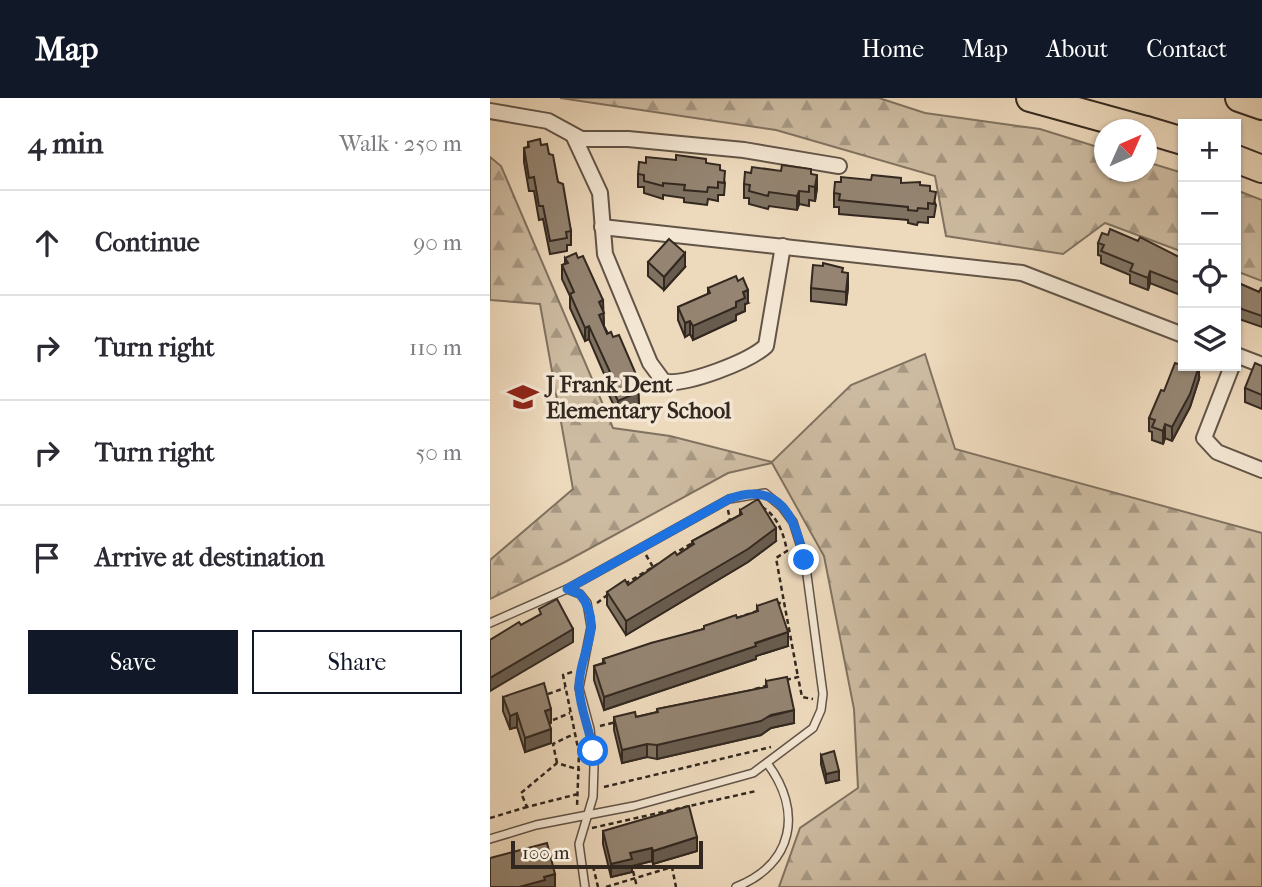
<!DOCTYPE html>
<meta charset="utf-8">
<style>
:root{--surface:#fff;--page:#f7f7f7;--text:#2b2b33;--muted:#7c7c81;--line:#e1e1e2;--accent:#111827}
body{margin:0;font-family:"IM FELL French Canon",serif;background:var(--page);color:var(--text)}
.controls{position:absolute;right:21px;top:21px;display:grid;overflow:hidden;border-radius:0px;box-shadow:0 2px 5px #0004}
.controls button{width:63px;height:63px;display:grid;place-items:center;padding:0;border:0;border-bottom:2px solid var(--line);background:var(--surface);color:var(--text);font:35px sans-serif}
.compass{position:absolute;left:604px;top:21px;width:63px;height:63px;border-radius:50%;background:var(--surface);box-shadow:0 2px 5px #0004;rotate:45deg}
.scale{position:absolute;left:21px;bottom:18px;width:192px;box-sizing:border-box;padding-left:7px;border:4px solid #332820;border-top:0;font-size:19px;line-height:24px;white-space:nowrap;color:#332820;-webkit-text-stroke:5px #f3e6d3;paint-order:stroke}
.stop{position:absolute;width:21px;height:21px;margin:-16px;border:5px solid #1a73e8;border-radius:50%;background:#fff}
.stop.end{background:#1a73e8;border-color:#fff;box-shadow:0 2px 7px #0008}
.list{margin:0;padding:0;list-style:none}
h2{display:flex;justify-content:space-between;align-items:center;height:91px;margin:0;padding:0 28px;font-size:30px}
h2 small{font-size:23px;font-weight:400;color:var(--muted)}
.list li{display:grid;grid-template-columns:46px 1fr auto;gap:21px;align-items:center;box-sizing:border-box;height:105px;padding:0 28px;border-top:2px solid var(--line)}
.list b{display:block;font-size:26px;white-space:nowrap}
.list em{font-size:23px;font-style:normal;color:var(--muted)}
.actions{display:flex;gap:14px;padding:21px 28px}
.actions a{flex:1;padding:16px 0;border:2px solid var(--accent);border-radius:0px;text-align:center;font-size:24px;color:var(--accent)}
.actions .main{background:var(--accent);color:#fff}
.icon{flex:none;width:38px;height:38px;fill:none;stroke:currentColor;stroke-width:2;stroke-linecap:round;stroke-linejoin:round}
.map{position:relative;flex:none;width:772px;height:789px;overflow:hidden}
header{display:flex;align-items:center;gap:42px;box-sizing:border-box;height:98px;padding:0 35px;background:var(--accent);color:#fff}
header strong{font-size:33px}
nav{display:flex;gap:38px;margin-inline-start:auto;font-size:24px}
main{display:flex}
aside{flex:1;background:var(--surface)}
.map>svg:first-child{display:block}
</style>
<header>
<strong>Map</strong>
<nav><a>Home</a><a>Map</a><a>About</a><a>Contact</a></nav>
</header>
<main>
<aside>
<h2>4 min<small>Walk · 250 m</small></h2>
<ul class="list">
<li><svg class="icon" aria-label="ahead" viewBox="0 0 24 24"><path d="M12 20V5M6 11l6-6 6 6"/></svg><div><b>Continue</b></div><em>90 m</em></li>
<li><svg class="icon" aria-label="right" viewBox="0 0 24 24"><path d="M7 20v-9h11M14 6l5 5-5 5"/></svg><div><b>Turn right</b></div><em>110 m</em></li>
<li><svg class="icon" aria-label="right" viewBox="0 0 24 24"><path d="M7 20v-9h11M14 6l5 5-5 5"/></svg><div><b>Turn right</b></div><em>50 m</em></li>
<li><svg class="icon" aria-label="arrive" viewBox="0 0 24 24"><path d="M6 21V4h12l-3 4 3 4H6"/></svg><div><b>Arrive at destination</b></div></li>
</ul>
<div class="actions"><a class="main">Save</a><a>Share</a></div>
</aside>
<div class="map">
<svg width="772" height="789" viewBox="0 0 772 789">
<defs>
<pattern id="forest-firs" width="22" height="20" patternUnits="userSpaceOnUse" patternTransform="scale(1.75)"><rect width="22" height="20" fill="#cdbba1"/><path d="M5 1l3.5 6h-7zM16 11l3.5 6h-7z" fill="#a79883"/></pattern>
</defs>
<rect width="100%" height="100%" fill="#edd9bc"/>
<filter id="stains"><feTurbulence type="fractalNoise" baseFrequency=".00286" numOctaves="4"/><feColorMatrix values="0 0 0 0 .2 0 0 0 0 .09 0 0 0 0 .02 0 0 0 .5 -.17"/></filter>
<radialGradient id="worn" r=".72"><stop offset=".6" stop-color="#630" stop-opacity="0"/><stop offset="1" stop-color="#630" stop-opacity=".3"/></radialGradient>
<g fill="url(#forest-firs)" stroke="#807260" stroke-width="2">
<path d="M70 0H389L435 15 550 31 614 51V74H656L657 64 693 75V154L615 125 573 156 456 138 445 78 286 32Z"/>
<path d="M0 59 11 68 123 330 180 338 282 364 361 287 435 256 465 351 772 435V789H289L310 730 368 690 364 611 334 458 282 365 238 375 75 464 0 501V462L83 391 50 206 0 202Z"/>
<path d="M746 92 772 102V183L746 173Z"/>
</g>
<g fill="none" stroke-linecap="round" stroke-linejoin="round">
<g stroke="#625447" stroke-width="10">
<g id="service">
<path d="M0 525 77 491 90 496 97 505 101 529 89 590 100 631 104 668 103 699 89 746 95 789"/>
<path d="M0 741 46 727 144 708 263 675 323 630 331 612 333 596 315 462 303 424 292 409 275 395 239 401 77 491"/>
<path d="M246 789C304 766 313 713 277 665"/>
</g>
</g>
<g stroke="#625447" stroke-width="18">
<g id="minor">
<path d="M0 13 58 23 91 41H138L254 52 349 68"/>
<path d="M84 39 110 95 115 156 160 265 174 284C198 287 258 264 276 248L293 148"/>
<path d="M112 129 532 175 693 237"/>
<path d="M746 257 772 267"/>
<path d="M742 268 714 340 727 354 772 372"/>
</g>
</g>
<g stroke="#332820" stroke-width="30">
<g id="motorway">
<path d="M540 0 656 32"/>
<path d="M749 0 772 8"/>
<path d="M656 32 693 43"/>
<path d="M746 61 772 71"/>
</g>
</g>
<g stroke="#332820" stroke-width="2.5" stroke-dasharray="5 3.5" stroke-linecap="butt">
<path d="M272 409C288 418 294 437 297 453L286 460 294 504"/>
<path d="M230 428 240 422 238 412"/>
<path d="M156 457 163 469"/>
<path d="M182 457 204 444"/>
<path d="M135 486 168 466"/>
<path d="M107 505 120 495"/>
<path d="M286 506 294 504 308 579"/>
<path d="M247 520 270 512"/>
<path d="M203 534 217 530"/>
<path d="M82 574 73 577 89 655 87 709"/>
<path d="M296 582 308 579 312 599 323 601"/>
<path d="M265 591 279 587"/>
<path d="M58 596 75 590"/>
<path d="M63 622 80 615"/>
<path d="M110 628 126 624"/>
<path d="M67 665 63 646 84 636"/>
<path d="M114 689 281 649"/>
<path d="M88 696 37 709 31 695 67 665 90 672"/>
<path d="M0 720 37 709"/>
<path d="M102 730 266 693"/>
<path d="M103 768 108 789"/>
<path d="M143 773 147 789"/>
<path d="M116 789 182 769 186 789"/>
</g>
<use href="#service" stroke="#f3e6d3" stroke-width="7"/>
<use href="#minor" stroke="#f3e6d3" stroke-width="14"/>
<use href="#motorway" stroke="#edd9bc" stroke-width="26"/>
</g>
<g fill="#7f7261" stroke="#332820" stroke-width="2">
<path d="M38 44 51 47 59 56 68 84 81 133V147H77V153L60 156 53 121 49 122 44 93H39L34 64V50L38 49Z"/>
<path d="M156 65H216L230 72 235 85 234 97H228V103L218 101 217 107 194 104V100L173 97V101L154 95V89H148V76Z"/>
<path d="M321 76 327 90 325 103 319 102V108L309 106 307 112 279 108 278 111 259 106V100H254V86Z"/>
<path d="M351 84 411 85 430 87 440 93 446 107 444 119H438V125L428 124 427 127 418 125V122L349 116V109H344V95Z"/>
<path d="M618 137 648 143 693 161V198L660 185 658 192 640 185V177L611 165V158L608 157V145Z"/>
<path d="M75 160 113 213 114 228 148 292 149 307 128 316 115 289V278L99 241 95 243 80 210V198L72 181V167L75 166Z"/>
<path d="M158 164 195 169 174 192 158 178Z"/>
<path d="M353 175 358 189 356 207 321 203V190Z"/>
<path d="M746 184 769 194 772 190V229L746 220Z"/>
<path d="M218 190 258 205 255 206V213L246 217V222L203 242 200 236 195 239 188 222V209L218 196Z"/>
<path d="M772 268V311L755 304V290Z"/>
<path d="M709 281 700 309 682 343 675 340 673 346 662 342V334L659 333V320Z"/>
<path d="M250 412 286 443 258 464 136 537 117 507V494L138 487 187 457 202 447V443L250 417Z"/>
<path d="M267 508 298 548 266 558V561L114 612 104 582V568L113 565V561L214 531V528L247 520 267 514Z"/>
<path d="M276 583 304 625 281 630 271 637 167 661 157 659 132 665 124 632V619H146L167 614V611L276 589Z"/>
<path d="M13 599 61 625H59L61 645 35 654 27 629 20 631 13 613Z"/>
<path d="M331 657 349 682 336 685 331 666Z"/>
<path d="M113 733 207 753 163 766 162 763 142 768V774L121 779 113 746Z"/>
</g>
<g fill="#685c4f" stroke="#332820" stroke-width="2">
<path d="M327 77V90L325 103V89Z"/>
<path d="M309 93V106L307 112V98Z"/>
<path d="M195 155V169L174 192V179Z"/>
<path d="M660 173V185L658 192V180Z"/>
<path d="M358 175V189L356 207V194Z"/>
<path d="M258 192V205L255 206V213L246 217V222L203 242V228L246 204 253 194Z"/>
<path d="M113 202 114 228 109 230V204Z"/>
<path d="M200 223V236L195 239V225Z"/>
<path d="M99 228V241L95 243V230Z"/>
<path d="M709 268V281L700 309 682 343V329Z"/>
<path d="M148 281 149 307 128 316V303L144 283Z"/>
<path d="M675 326V340L673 346V333Z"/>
<path d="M286 430V443L258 464 136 537V523Z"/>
<path d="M83 531V544L0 593V580Z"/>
<path d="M298 534V548L266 558V561L114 612V599Z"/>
<path d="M61 611V625L55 627V613Z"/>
<path d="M304 612V625L281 630 271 637 167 661V647Z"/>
<path d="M27 615V629L20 631V618Z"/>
<path d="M61 631V645L35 654V640Z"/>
<path d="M157 646V659L132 665V652Z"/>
<path d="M349 673V682L336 685V676Z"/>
<path d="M207 739V753L163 766V753Z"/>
<path d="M162 750V763L142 768V774L121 779V766L140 755Z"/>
<path d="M65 776V789H29L54 779Z"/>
</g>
<g fill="#948471" stroke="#332820" stroke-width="2">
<path d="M50 41 51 47 57 46 59 56 63 57 68 84 73 86 81 133 76 134 77 140 60 143 53 108H49L44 79 39 80 34 50 39 49 38 44Z"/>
<path d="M186 57 216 61V65L230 67V72L235 73 234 85 228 84V90L218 89 217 94 194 92 195 87 173 85V88L154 83V77L148 76 149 64 156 65V59L186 62Z"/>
<path d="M292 67 321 71V76L327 77 325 89 319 88V94L309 93 307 98 279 94 278 98 259 93 260 87 254 86 255 74 261 75 262 69 291 73Z"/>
<path d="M382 77 411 80V85L430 84V87L440 88V93L446 94 444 106 438 105V111L428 110 427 113 418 112V109L349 102 350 96 344 95 345 84H351V79L381 82Z"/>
<path d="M620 131 648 143 650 139 693 161V186L660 173 658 180 640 173 643 166 611 153 614 147 608 145 612 135 618 137Z"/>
<path d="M179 141 195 155 174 179 158 164Z"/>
<path d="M86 155 88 160 93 158 113 202 109 204 114 215 109 217 117 236 121 234 123 239 129 237 148 281 144 283 149 294 128 303 115 276 120 274 99 228 95 230 80 196 84 194 72 167 78 165 75 160Z"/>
<path d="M333 165 353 170 352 174 358 175 356 194 321 190 323 167 333 168Z"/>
<path d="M246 178 248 183 253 180 258 192 253 194 255 200 246 204V209L203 228 200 223 195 225 188 209 220 195 218 190Z"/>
<path d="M746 184 769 194 771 190H772V218L746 209Z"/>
<path d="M693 262V268H709L700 296 682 329 675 326 673 333 662 329 665 322 659 320 671 292 674 293 685 265 691 267Z"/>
<path d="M765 265 772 268V297L755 290Z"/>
<path d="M268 401 286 430 258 451 136 523 117 494 135 482 138 487 185 454 187 457 204 446 202 443 252 416 250 412Z"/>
<path d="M67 501 83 531 0 580V542L29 524 31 527 51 516 49 511Z"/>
<path d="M287 501 298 534 265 545 266 548 114 599 104 568 115 565 113 561 161 545 214 531V528L246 517 247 520 268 513 267 508Z"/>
<path d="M297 579 304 612 281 617 271 623 167 647 157 646 132 652 124 619 145 614 146 619 168 614 167 611 277 589 276 583Z"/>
<path d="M54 585 61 611 55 613 61 631 35 640 27 615 20 618 13 599Z"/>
<path d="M344 653 349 673 336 676 331 657Z"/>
<path d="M199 708 207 739 163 753 162 750 140 755 142 761 121 766 113 733Z"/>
<path d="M57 745 65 776 54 779 55 782 29 789H0V760Z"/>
</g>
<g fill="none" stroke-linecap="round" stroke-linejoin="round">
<path stroke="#1a73e8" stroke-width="9" d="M103 653C100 632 90 611 89 590 88 555 116 530 90 496L77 491 239 401C289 382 306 420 314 462"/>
</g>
<defs>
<g id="school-bare" transform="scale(2.415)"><path d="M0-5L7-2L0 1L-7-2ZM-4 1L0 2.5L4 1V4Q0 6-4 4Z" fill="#8f2418" stroke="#f3e6d3" stroke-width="2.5" paint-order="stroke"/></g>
</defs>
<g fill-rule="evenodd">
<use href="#school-bare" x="33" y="299"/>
</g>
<g text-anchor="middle" stroke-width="7" stroke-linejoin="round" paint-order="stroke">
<g font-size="23" font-weight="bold" fill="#332820" stroke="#f3e6d3" text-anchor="start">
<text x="56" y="294">J Frank Dent<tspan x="56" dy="26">Elementary School</tspan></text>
</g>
</g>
<rect width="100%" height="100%" filter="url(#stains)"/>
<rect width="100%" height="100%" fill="url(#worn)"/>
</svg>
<div class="controls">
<button>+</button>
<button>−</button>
<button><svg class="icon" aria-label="locate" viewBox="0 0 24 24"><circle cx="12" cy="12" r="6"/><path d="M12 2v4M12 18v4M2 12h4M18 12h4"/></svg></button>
<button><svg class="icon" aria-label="layers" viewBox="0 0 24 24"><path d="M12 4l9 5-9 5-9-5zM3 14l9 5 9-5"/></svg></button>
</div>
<svg class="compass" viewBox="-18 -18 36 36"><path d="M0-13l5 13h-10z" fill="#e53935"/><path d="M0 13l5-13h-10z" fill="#7c7c81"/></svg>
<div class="scale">100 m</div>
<div class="stop" style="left:103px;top:653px"></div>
<div class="stop end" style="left:314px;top:462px"></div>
</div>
</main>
